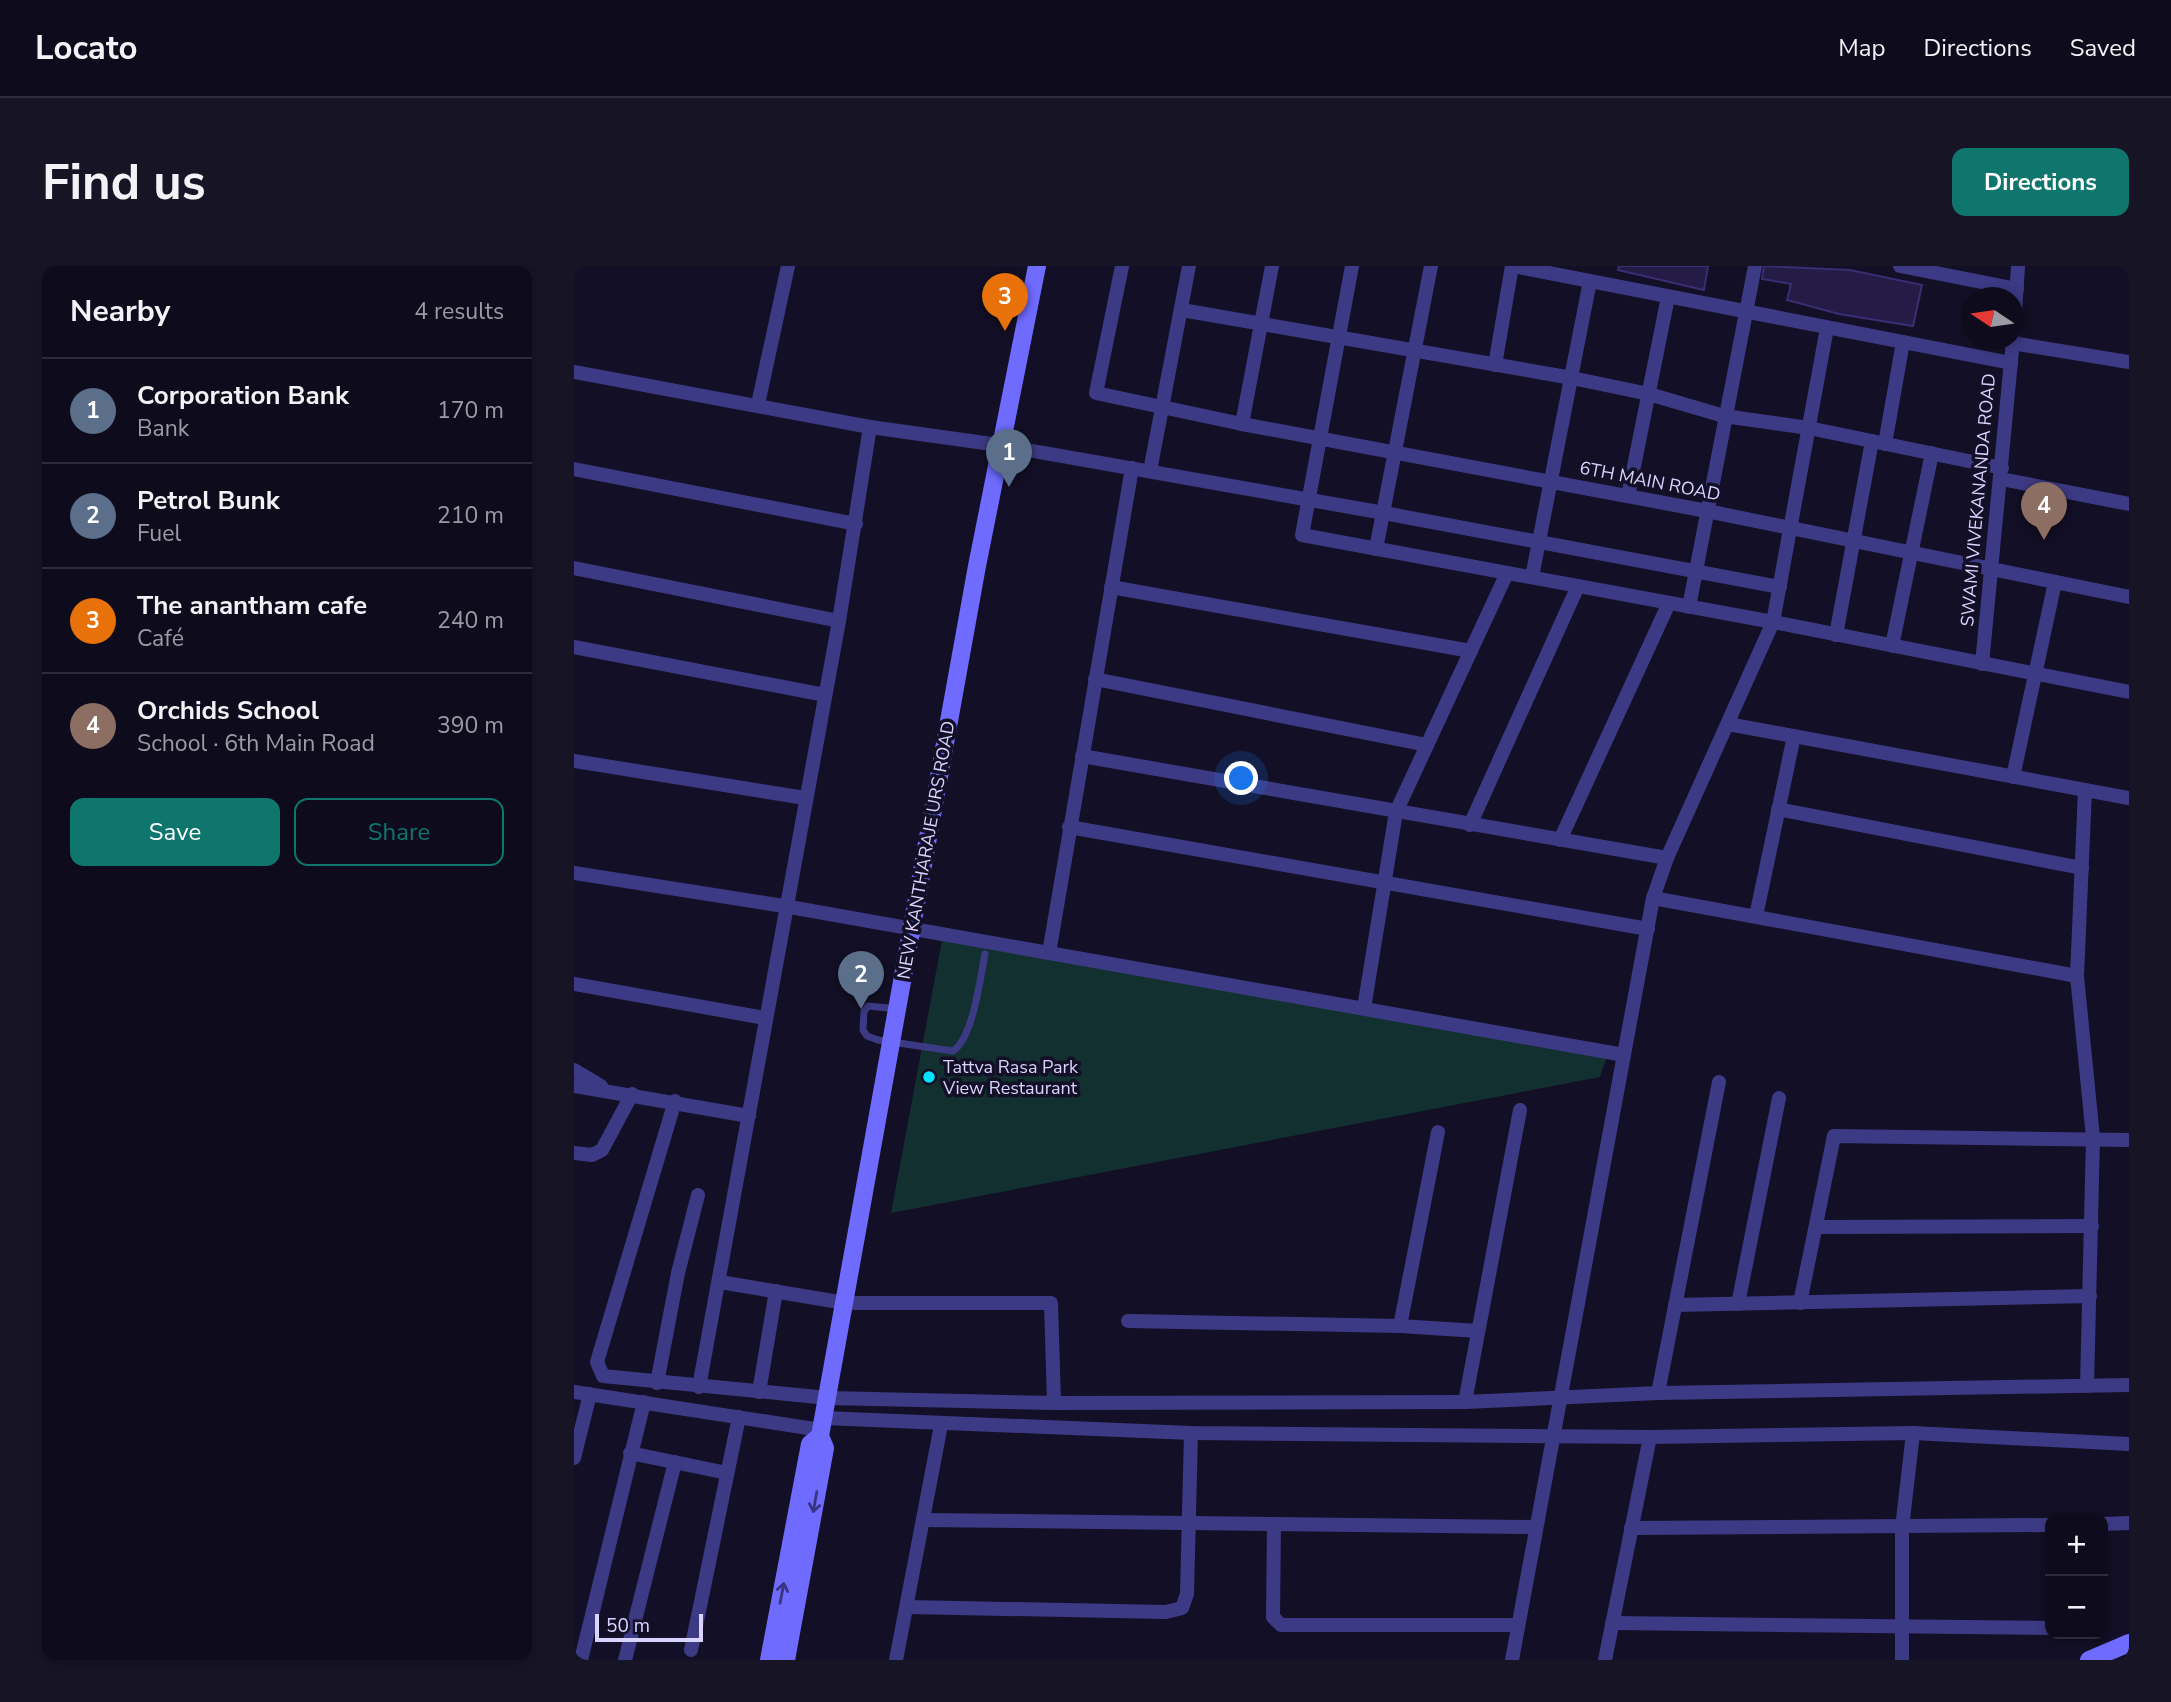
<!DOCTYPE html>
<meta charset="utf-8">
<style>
:root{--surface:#0e0b1c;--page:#171425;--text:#f1f3f6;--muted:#9b9ba3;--line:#2e2b3b;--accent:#0f766e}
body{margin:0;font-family:"Nunito Sans",sans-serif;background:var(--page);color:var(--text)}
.controls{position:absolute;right:21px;bottom:21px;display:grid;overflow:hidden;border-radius:14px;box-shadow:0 4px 10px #0003}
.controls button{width:63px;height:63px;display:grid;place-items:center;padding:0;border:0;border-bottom:2px solid var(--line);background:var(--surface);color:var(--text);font:35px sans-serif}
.compass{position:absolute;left:1387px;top:21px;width:63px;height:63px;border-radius:50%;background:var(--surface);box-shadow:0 4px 10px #0003;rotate:283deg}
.scale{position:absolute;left:21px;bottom:18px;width:108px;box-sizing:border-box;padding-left:7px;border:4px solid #d9d4ff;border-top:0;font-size:19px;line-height:24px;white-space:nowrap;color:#d9d4ff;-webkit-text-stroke:5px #130f26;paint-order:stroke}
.you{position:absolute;left:668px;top:513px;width:24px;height:24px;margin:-18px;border:5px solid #fff;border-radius:50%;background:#1a73e8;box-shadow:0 0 0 10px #1a73e833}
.badge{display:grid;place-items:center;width:46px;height:46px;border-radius:50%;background:var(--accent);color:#fff;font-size:23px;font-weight:700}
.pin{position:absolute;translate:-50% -58px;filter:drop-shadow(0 2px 4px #0008)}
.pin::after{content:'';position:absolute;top:37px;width:24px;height:21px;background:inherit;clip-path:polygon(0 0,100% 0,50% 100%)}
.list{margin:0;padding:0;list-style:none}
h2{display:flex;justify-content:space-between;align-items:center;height:91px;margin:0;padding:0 28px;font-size:30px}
h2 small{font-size:23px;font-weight:400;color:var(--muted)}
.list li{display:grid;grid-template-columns:46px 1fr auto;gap:21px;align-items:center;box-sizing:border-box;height:105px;padding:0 28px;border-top:2px solid var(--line)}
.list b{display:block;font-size:26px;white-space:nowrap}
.list p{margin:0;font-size:23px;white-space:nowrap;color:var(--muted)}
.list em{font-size:23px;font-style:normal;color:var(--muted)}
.actions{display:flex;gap:14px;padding:21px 28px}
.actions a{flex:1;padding:16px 0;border:2px solid var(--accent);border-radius:14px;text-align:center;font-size:24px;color:var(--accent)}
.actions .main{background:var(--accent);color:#fff}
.map{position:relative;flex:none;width:1555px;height:1394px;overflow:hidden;border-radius:14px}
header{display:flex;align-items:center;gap:42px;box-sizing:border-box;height:98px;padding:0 35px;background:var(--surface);border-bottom:2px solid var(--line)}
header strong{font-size:33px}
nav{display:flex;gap:38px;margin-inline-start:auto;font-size:24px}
.intro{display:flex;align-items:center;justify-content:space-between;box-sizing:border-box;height:168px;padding:0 42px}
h1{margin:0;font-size:49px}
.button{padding:18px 32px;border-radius:14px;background:var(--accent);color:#fff;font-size:24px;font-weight:700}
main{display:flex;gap:42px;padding:0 42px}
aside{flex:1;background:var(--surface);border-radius:14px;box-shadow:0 4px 10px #0003}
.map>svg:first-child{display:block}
</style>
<header>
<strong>Locato</strong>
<nav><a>Map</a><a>Directions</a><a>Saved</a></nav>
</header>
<div class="intro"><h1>Find us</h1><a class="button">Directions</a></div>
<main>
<aside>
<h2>Nearby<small>4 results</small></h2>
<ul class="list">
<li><span class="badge" style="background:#5c6f8a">1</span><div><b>Corporation Bank</b><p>Bank</p></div><em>170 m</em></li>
<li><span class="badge" style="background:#5c6f8a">2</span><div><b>Petrol Bunk</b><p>Fuel</p></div><em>210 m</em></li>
<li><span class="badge" style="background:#e8710a">3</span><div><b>The anantham cafe</b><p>Café</p></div><em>240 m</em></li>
<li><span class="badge" style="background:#8d6e63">4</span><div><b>Orchids School</b><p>School · 6th Main Road</p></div><em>390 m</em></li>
</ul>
<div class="actions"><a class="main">Save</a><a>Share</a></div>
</aside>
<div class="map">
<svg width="1555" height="1394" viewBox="0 0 1555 1394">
<rect width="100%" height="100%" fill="#130f26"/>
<path fill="#12302f" d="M368 674 1033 790 1026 811 317 947Z"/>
<g fill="#241b47" stroke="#3b2d73" stroke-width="2">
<path d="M1045 0H1134L1130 24 1044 4Z"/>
<path d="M1190 0 1276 4 1348 19 1339 60 1265 48 1213 34 1217 18 1188 13Z"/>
</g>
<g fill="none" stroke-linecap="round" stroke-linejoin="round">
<path stroke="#3d3a85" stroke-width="7" d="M324 743 294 740 290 745 289 764 293 770 304 774 379 785C399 772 406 713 411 688"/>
<g stroke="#3d3a85" stroke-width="14">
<path d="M548 0 522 127 668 158 1133 245 1555 331"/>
<path d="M778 0 728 269 1199 356 1555 426"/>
<path d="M939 0 1437 97"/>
<path d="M1326 0 1443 23"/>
<path d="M608 44 998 112 1075 128 1150 150 1235 162 1428 202"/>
<path d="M1440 64 1444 0"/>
<path d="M1438 77 1555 96"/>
<path d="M921 99 938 0"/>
<path d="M0 106 296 161 425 179 810 247 1206 321"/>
<path d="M184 138 214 0"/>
<path d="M668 158 698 0"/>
<path d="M1311 178 1329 76"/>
<path d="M0 203 282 258"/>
<path d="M576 205 615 0"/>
<path d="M1427 213 1555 238"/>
<path d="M1054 230 1094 31"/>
<path d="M802 283 857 0"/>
<path d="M0 302 265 355"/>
<path d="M958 311 1016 15"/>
<path d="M537 321 897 385"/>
<path d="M1115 341 1181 0"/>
<path d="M1262 369 1298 175"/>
<path d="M1318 380 1358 187"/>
<path d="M0 381 251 429"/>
<path d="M1408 398 1439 74"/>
<path d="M521 413 853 479"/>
<path d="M1154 458 1555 532"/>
<path d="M508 490 1093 592"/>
<path d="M0 495 231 532"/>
<path d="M1439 511 1481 316"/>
<path d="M1511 524 1503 710 1519 872 1513 1120"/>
<path d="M1204 543 1508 602"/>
<path d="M896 559 1004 320"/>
<path d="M495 561 1074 663"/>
<path d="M986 574 1095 337"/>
<path d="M0 607 210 640 1050 789"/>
<path d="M1079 632 1503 710"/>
<path d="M1182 650 1220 470"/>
<path d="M475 687 558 202"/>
<path d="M0 718 191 752"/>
<path d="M790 742 822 546 933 307"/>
<path d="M0 804 27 820"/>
<path d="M0 820 175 850"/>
<path d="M101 835 23 1096 29 1110 254 1132 480 1137 891 1136"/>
<path d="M946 844 891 1136 1084 1127 1555 1119"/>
<path d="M864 866 826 1060 904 1065"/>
<path d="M0 887 18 889 28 884 58 828"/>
<path d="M1244 961 1518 960"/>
<path d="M146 1016 271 1037H477L480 1137"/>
<path d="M1226 1037 1260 870 1555 874"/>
<path d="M1164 1038 1205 832"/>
<path d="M1101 1039 1516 1030"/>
<path d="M554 1055 826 1060"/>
<path d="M83 1117 104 1007 124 929"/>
<path d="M125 1121 265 355 296 161"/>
<path d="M0 1126 247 1164"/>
<path d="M185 1126 202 1025"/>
<path d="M1084 1127 1145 816"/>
<path d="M250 1152 617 1167 1076 1171 1339 1167 1555 1178"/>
<path d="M56 1187 153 1207"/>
<path d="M0 1192 16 1128"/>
<path d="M349 1254 962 1261"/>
<path d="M1529 1258 1555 1257"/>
<path d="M700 1259 699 1351 707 1359H943"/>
<path d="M1057 1262 1476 1259"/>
<path d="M333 1341 592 1346 608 1342 613 1328 617 1167"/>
<path d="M1038 1357 1476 1362"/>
<path d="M117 1384 165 1151"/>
<path d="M7 1394 70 1136"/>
<path d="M51 1394 101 1196"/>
<path d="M322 1394 367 1159"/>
<path d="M938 1394 1079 632 1093 592 1199 356 1253 62"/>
<path d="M1031 1394 1076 1171"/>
<path d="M1328 1394V1262L1339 1167"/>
</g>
<g stroke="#6f6bff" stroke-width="18">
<path d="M195 1394 236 1178 246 1170"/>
<path d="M212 1394 251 1182 246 1170 403 300 463 0"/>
<path d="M1515 1394 1555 1377"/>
</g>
</g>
<defs><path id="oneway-shaft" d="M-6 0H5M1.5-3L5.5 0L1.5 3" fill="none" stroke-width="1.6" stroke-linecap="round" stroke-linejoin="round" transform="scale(1.75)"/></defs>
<g stroke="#38347d">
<use href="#oneway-shaft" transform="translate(241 1236) rotate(100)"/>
<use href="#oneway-shaft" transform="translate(208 1327) rotate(-79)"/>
</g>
<circle fill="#00e5ff" stroke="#130f26" stroke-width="2.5" cx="355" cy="811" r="7"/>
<g text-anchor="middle" stroke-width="7" stroke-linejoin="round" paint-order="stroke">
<g font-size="18" fill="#d9d4ff" stroke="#130f26">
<text transform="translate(1076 215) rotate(11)" y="6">6TH MAIN ROAD</text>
<text transform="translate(1404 234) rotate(-85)" y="6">SWAMI VIVEKANANDA ROAD</text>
<text transform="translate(352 584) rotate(-80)" y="6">NEW KANTHARAJE URS ROAD</text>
</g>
<g font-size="18" fill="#d9d4ff" stroke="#130f26" text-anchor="start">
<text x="369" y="807">Tattva Rasa Park<tspan x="369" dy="21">View Restaurant</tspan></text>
</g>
</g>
</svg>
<div class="controls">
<button>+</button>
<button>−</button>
</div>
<svg class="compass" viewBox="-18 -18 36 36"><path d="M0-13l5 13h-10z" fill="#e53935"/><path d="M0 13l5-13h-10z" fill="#9b9ba3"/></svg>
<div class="scale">50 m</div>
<div class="you"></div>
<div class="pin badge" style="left:435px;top:221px;background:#5c6f8a">1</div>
<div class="pin badge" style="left:287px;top:743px;background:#5c6f8a">2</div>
<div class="pin badge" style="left:431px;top:65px;background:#e8710a">3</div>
<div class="pin badge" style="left:1470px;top:274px;background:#8d6e63">4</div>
</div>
</main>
